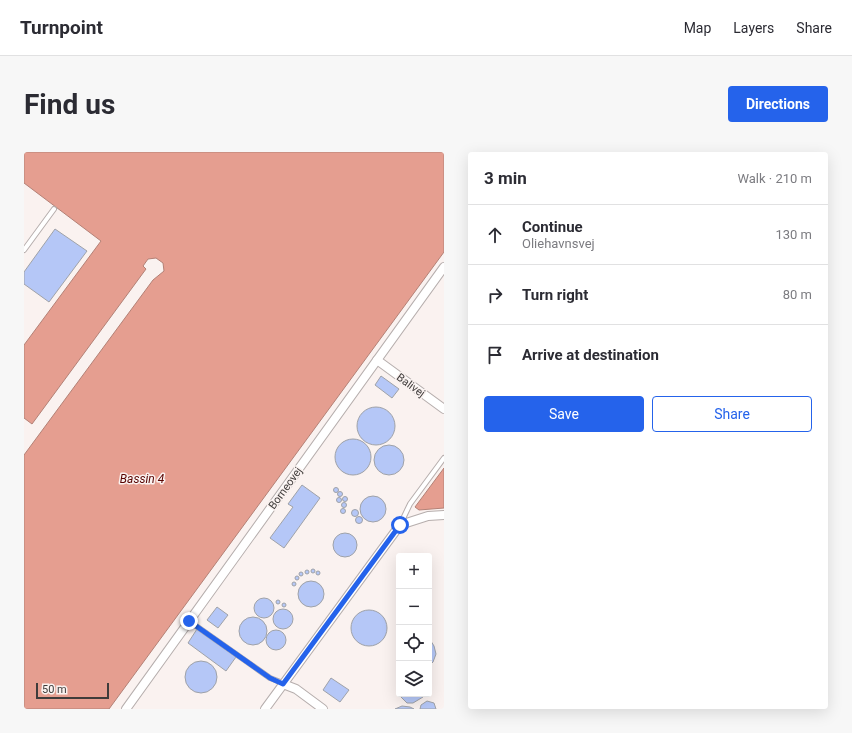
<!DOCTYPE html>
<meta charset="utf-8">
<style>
:root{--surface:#fff;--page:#f7f7f7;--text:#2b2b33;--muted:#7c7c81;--line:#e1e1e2;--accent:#2563eb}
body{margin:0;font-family:Roboto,sans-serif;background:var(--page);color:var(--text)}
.controls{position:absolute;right:12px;bottom:12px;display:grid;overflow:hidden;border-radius:4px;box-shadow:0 4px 16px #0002}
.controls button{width:36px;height:36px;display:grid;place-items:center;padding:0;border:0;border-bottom:1px solid var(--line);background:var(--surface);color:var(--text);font:20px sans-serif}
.scale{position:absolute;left:12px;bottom:10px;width:73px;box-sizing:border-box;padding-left:4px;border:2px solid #3f3c3b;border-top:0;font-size:11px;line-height:14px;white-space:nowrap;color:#3f3c3b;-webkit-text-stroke:3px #faf2f0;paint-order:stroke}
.stop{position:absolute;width:12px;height:12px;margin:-9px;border:3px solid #2563eb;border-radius:50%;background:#fff}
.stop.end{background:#2563eb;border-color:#fff;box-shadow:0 1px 4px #0008}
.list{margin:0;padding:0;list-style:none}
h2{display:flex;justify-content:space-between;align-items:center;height:52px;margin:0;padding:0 16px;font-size:17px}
h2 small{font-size:13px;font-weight:400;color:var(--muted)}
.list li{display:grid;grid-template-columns:26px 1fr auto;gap:12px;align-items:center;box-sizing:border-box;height:60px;padding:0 16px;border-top:1px solid var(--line)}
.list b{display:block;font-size:15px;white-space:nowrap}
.list p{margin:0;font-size:13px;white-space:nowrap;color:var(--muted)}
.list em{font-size:13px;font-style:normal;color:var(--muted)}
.actions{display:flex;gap:8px;padding:12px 16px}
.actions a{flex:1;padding:9px 0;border:1px solid var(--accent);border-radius:4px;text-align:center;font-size:14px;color:var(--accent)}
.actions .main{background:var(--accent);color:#fff}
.icon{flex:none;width:22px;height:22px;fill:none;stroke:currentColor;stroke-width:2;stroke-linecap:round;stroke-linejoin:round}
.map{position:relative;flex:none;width:420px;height:557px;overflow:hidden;border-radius:4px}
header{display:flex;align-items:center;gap:24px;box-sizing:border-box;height:56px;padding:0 20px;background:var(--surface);border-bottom:1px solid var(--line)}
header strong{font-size:19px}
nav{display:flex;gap:22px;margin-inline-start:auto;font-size:14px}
.intro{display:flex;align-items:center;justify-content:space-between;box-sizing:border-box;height:96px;padding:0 24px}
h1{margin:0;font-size:28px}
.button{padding:10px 18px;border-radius:4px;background:var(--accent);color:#fff;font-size:14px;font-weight:700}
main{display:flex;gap:24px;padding:0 24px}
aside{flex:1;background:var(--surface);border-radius:4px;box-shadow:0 4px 16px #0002}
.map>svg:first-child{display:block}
</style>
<header>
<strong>Turnpoint</strong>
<nav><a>Map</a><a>Layers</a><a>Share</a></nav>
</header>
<div class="intro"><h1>Find us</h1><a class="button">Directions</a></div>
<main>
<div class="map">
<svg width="420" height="557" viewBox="0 0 420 557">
<rect width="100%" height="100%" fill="#faf2f0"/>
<g fill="#e59e90" stroke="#b38176">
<path d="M0 0H420V100L85 557H0V303L129 128 140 119 139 111 132 106 124 107 119 114 122 117 8 272 0 266V193L77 89 0 31Z"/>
<path d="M420 316V356L395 358 391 355Z"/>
</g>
<g fill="#b5c7f7" stroke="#9fa2a8">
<path d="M31 77 63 99 25 150 0 132V120Z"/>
<path d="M357 224 375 237 368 246 351 233Z"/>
<circle cx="352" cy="274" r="19"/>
<circle cx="329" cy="305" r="18"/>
<circle cx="365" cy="308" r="15"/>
<path d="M278 333 296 346 260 396 246 386 269 355 264 352Z"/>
<circle cx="312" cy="338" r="2.5"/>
<circle cx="316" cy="342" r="2.5"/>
<circle cx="349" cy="357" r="13"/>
<circle cx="321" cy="347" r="2.5"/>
<circle cx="315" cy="348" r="2.5"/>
<circle cx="320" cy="353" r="2.5"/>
<circle cx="319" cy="359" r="2.5"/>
<circle cx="331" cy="361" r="3.5"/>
<circle cx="335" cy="368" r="3.5"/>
<circle cx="321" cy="393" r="12"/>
<circle cx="289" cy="419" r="2"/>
<circle cx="283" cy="420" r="2"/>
<circle cx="294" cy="421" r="2"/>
<circle cx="277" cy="422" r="2"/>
<circle cx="273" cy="426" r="2"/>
<circle cx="287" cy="442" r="13"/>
<circle cx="270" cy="432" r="2"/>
<circle cx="240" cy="456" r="10"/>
<circle cx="254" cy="450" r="2"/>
<circle cx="260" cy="453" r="2"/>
<path d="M193 455 204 463 194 476 183 468Z"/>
<circle cx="259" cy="467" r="10"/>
<circle cx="345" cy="476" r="18"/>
<circle cx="229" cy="479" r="14"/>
<path d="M173 477 212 505 202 519 164 491Z"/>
<circle cx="252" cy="488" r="10"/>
<path d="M405 486 410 494 412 502 409 510 405 514Z"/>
<circle cx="177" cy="525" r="16"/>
<path d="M307 526 325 538 316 550 299 538Z"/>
<path d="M375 532V542H399V545L389 551H383L375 543Z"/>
<path d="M403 549 410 551 412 557H396L397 553Z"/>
<path d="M378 554 386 555 390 557H371Z"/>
</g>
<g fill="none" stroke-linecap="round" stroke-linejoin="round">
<g stroke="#b6aead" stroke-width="6">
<g id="lane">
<path d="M0 98 30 57"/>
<path d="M376 373 386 352 420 306"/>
<path d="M165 469 246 526 259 531"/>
</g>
</g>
<g stroke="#b6aead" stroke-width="10">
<g id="street">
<path d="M353 208 420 257"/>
<path d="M259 532 272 537 299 557"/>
<path d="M102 557 420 115"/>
<path d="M241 557 376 373 404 364 420 363"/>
</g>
</g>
<use href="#lane" stroke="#fff" stroke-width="4"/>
<use href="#street" stroke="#fff" stroke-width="8"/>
</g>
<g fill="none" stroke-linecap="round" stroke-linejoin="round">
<path stroke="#2563eb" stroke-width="5" d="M165 469 246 526 259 532 376 373"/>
</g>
<g text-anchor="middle" stroke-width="3" stroke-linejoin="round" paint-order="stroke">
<g font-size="11" fill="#3f3c3b" stroke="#faf2f0">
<text transform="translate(387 233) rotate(36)" y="4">Balivej</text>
<text transform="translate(261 336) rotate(-54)" y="4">Borneovej</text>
</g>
<g font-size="12" font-style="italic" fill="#580300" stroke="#faf2f0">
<text x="118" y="331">Bassin 4</text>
</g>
</g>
</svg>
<div class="controls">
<button>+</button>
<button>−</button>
<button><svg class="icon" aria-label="locate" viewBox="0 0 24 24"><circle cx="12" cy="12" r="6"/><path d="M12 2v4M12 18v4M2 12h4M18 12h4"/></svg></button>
<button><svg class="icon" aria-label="layers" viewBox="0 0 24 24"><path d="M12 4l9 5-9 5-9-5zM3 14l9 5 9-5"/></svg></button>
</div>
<div class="scale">50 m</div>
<div class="stop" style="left:376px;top:373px"></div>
<div class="stop end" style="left:165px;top:469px"></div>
</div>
<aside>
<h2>3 min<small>Walk · 210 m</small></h2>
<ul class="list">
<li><svg class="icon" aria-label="ahead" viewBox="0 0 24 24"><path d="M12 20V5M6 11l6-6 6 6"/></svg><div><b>Continue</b><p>Oliehavnsvej</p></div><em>130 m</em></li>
<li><svg class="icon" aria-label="right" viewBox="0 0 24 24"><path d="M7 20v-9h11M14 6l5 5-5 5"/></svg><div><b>Turn right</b></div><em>80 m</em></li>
<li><svg class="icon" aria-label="arrive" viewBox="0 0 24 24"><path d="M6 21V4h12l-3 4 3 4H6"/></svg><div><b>Arrive at destination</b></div></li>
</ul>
<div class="actions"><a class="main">Save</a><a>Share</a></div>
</aside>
</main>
